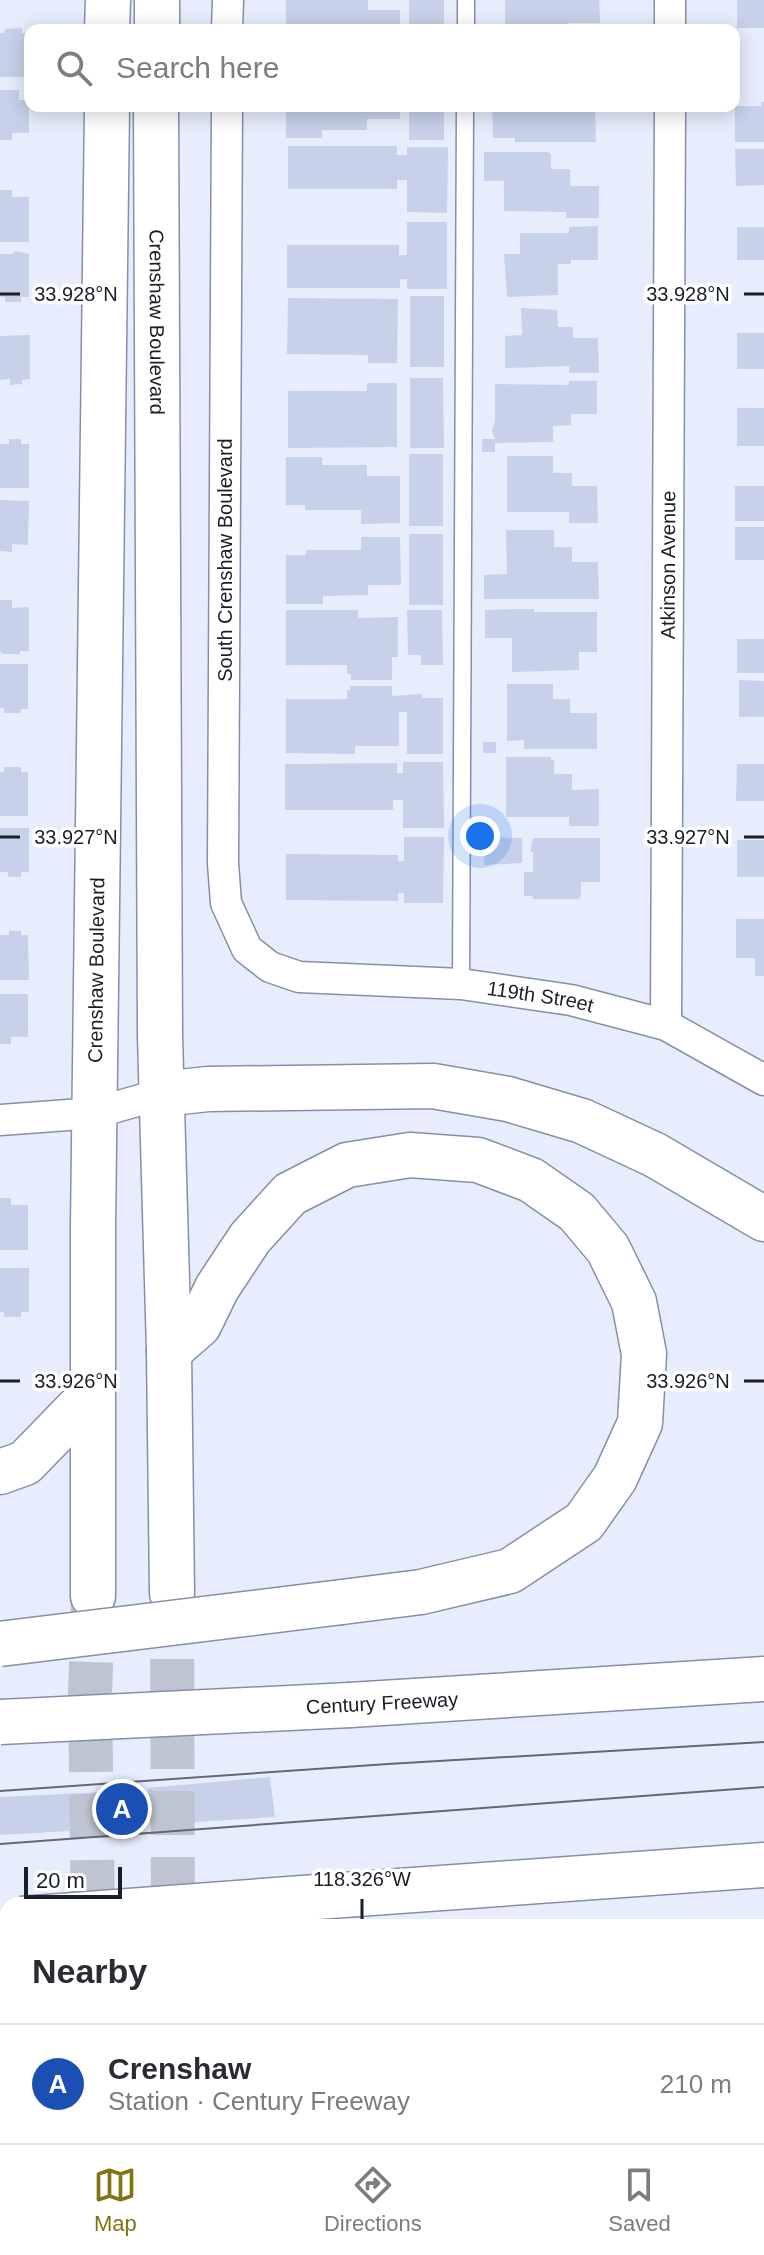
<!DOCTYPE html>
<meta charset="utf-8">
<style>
:root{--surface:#fff;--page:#f7f7f7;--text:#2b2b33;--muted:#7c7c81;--line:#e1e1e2;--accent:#827314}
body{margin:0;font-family:Arial,sans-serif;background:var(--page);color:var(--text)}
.scale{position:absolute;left:24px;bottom:20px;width:98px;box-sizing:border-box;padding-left:8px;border:4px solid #1a1e27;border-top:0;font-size:22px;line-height:28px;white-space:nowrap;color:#1a1e27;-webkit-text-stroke:6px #fff;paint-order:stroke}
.you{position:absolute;left:480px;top:836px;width:28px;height:28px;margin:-20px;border:6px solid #fff;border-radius:50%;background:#1a73e8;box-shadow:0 0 0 12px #1a73e833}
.badge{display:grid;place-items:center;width:52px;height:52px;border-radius:50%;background:var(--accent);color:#fff;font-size:26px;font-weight:700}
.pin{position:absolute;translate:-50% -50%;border:4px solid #fff;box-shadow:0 2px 8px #0006}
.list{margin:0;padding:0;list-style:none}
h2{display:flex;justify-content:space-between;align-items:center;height:104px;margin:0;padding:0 32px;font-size:34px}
h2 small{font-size:26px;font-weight:400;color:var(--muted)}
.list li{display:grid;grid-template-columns:52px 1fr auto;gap:24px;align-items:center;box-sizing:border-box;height:120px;padding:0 32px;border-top:2px solid var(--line)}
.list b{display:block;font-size:30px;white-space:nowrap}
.list p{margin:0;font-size:26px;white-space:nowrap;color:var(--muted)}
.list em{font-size:26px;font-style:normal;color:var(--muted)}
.icon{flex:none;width:44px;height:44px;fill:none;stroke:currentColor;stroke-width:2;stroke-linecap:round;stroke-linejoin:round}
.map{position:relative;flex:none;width:764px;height:1919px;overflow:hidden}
.search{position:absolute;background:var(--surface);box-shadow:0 4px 20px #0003;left:24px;right:24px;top:24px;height:88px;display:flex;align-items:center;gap:20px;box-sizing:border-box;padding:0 28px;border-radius:16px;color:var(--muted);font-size:30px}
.sheet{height:224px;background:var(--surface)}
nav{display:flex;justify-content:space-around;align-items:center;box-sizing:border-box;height:112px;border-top:2px solid var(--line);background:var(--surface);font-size:22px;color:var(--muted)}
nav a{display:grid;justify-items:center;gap:4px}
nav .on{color:var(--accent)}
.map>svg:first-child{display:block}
</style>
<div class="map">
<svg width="764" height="1919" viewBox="0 0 764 1919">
<rect width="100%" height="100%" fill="#e7edfc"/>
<g fill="#c7d1e9">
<path d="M286 0H368V10H400V30H286Z"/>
<rect x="409" y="0" width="35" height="30"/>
<path d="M505 0H599L600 23H569V30H505Z"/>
<rect x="737" y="0" width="27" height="28"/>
<path d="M22 28V33H30V77H0V33H5V29Z"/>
<path d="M0 90H19V100H29V133H12V140H0Z"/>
<path d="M761 102H764V142H735V106H761Z"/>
<path d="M286 106H400V119H367V130H322V138H286Z"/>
<rect x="409" y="106" width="35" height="34"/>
<path d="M492 106H595L596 142H515V138H493Z"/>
<path d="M288 146H397V155H407V147H448L447 213 407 212V180H397V189H288Z"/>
<path d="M735 149H764V185L736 186Z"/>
<path d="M484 152H548L551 154V169H570V186H599V218H566V212L504 211V181H484Z"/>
<path d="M0 190H12V197H29V242H0Z"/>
<path d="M407 222H447V289H407V279H400V288H287V245H399V255H407Z"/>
<path d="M598 226V260H571V264H558V295L507 297 504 254H520V233H569V227Z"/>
<rect x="737" y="227" width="27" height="33"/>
<path d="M14 251 29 254V297H21V302H5V297H0V254H14Z"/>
<rect x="410" y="296" width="34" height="71"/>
<path d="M288 298 398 299 397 363H368V355L287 354Z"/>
<path d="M521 308 557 310 558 327H573V338H598L599 373H569V366L505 368V336L522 335Z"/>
<rect x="737" y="333" width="27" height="36"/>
<path d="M30 335V379L22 380V384L10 385V379L0 380V336Z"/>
<path d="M410 378H443L444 448H410Z"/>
<path d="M569 381H597V414H571V425L553 426V442L495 443V452H482V439H495L492 431 495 421V384L569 385Z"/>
<path d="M367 383H397V447L288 448V391H367Z"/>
<rect x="737" y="408" width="27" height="38"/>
<path d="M9 439H21V444H29V488H0V444H9Z"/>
<rect x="409" y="454" width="34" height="72"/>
<path d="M507 456H553V473H572V486H597L598 523H569V512H507Z"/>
<path d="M286 457H322V465H367V476H400V523L361 524V510H305V505H286Z"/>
<rect x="735" y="486" width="29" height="35"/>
<path d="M0 500 29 501 28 545 12 544V552L0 551Z"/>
<rect x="735" y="527" width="29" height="33"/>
<path d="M506 530H554V547H572V562H598L599 599H484V575L507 574Z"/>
<rect x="409" y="534" width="34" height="71"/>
<path d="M361 537H400L401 585H368V595L323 596V604H286V555H306V550H361Z"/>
<path d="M0 600H12V608L29 607V651H20V654H2L0 651Z"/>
<path d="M515 609H534V612H597V652H579V670L512 672V638H485V610Z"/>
<path d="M286 610H358V618L398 617V657H392V680H351V674H347V665H286Z"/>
<path d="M407 610H442L443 665H421V655H408Z"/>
<rect x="737" y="639" width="27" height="34"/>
<path d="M0 664H28V709H21V713H4V708H0Z"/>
<path d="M739 680 764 681V717H739Z"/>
<path d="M507 684H553V699H570V713H597V749H524V740L507 741Z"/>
<path d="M350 686H392V696L422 694V698H443V754H407V712H399V746H355V754L286 753V699H347V690H350Z"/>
<rect x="483" y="742" width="13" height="11"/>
<path d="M506 757H551V760H554V774H572V790L599 789V826H569V817H506Z"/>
<path d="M403 762H443L444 828H403V800H393V810H285V764L397 763V773H403Z"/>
<path d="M737 764H764V801H736Z"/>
<path d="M4 767H21V772H28V816H0V772H4Z"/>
<path d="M0 828H29V872H21V877H8V872H0Z"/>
<path d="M404 837H444L443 903H404V893H398V901L286 900V854L398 855V861H404Z"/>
<path d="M484 837 522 838V863L484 865Z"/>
<path d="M533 838H600V882H581V896L578 899H533V896H524V872H533V852H530Z"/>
<rect x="737" y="840" width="27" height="37"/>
<path d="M736 919H764V976H755V958H736Z"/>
<path d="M9 931H21V935H28L29 980H0V935H9Z"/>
<path d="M0 994H28V1037H11V1044H0Z"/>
<path d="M0 1198H11V1205H28V1250H0Z"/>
<path d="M0 1268H29V1312H21V1317H4V1312H0Z"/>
<path d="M270 1777 275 1817 150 1825 148 1788Z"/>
<path d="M104 1792 105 1829 0 1835V1797Z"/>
</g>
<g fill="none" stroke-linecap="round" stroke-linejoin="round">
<g stroke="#bec4d1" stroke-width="44" stroke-dasharray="44 22" stroke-linecap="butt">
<path d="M172 1593 173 1919"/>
<path d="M93 1596 90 1696 93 1919"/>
</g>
<g stroke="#868fa6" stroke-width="19">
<g id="service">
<path d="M466 30V0"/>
<path d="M461 984 465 106"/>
</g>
</g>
<g stroke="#868fa6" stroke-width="33">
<g id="minor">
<path d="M227 30 228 0"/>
<path d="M670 30V0"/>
<path id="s1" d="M227 106 223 863 226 903 247 949 270 967 299 977 461 984 571 1000 666 1025 764 1080"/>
<path id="s2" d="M666 1025 670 106"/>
<path d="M0 1120 95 1113 161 1094"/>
</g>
</g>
<g stroke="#868fa6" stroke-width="47">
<g id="primary">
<path d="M107 30 108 0"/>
<path d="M157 30V0"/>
<path id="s3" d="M156 106 160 1036 169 1351 172 1593"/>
<path id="s4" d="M93 1596V1226L107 106"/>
</g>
</g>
<g stroke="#868fa6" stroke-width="47">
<g id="motorway">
<path d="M161 1094 208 1089 433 1086 508 1099 582 1121 655 1155 764 1219"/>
<path d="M169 1351 199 1325 217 1288 250 1238 290 1194 347 1165 410 1155 478 1160 531 1180 577 1212 608 1249 634 1302 644 1354 640 1423 615 1478 584 1522 510 1571 421 1592 342 1602"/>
<path d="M0 1472 25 1463 92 1394"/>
<path d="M350 1705 764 1679"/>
<path d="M357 1894 764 1865"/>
</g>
</g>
<use href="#service" stroke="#fff" stroke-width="16"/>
<use href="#minor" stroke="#fff" stroke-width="30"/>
<use href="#primary" stroke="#fff" stroke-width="44"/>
<use href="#motorway" stroke="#fff" stroke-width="44"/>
<g stroke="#636873" stroke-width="2">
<path d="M0 1791 388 1764 764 1742"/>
<path d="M0 1844 764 1787"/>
</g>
<g stroke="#868fa6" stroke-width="47" stroke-linecap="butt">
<g id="motorway-bridge">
<path d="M0 1644 342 1602"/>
<path d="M0 1722 350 1705"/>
<path d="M21 1919 357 1894"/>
</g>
</g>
<use href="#motorway-bridge" stroke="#fff" stroke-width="44"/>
</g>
<path fill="none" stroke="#1a1e27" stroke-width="3" d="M0 294H20M744 294H764M0 837H20M744 837H764M0 1381H20M744 1381H764M362 1899V1919"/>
<g text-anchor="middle" stroke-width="7" stroke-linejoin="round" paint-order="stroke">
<g font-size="20" fill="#1a1e27" stroke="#fff">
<text dy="7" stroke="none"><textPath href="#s3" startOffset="216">Crenshaw Boulevard</textPath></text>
<text transform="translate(225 560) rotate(-90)" y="7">South Crenshaw Boulevard</text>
<text dy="7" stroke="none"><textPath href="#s2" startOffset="460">Atkinson Avenue</textPath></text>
<text dy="7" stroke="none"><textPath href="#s4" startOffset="626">Crenshaw Boulevard</textPath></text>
<text dy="7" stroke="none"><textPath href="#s1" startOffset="1150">119th Street</textPath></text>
<text transform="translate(382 1703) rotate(-3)" y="7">Century Freeway</text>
</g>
</g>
<g font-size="20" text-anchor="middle" fill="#1a1e27" stroke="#fff" stroke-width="7" stroke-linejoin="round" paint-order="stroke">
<text x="76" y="301">33.928°N</text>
<text x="688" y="301">33.928°N</text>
<text x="76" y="844">33.927°N</text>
<text x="688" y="844">33.927°N</text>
<text x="76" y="1388">33.926°N</text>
<text x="688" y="1388">33.926°N</text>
<text x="362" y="1886">118.326°W</text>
</g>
</svg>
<div class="scale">20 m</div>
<div class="you"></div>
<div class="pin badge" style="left:122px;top:1809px;background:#1a4fb4">A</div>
<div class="search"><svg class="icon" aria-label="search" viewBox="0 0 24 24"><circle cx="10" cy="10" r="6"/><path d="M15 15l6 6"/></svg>Search here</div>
</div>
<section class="sheet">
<h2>Nearby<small></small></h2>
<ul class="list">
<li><span class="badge" style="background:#1a4fb4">A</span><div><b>Crenshaw</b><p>Station · Century Freeway</p></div><em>210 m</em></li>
</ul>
</section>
<nav>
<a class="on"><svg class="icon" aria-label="map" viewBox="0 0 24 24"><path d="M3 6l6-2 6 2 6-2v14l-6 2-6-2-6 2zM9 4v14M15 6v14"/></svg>Map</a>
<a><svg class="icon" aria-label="directions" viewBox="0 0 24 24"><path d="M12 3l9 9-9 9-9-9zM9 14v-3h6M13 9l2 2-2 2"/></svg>Directions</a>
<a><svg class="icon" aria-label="saved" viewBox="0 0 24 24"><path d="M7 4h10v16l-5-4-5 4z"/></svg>Saved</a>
</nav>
